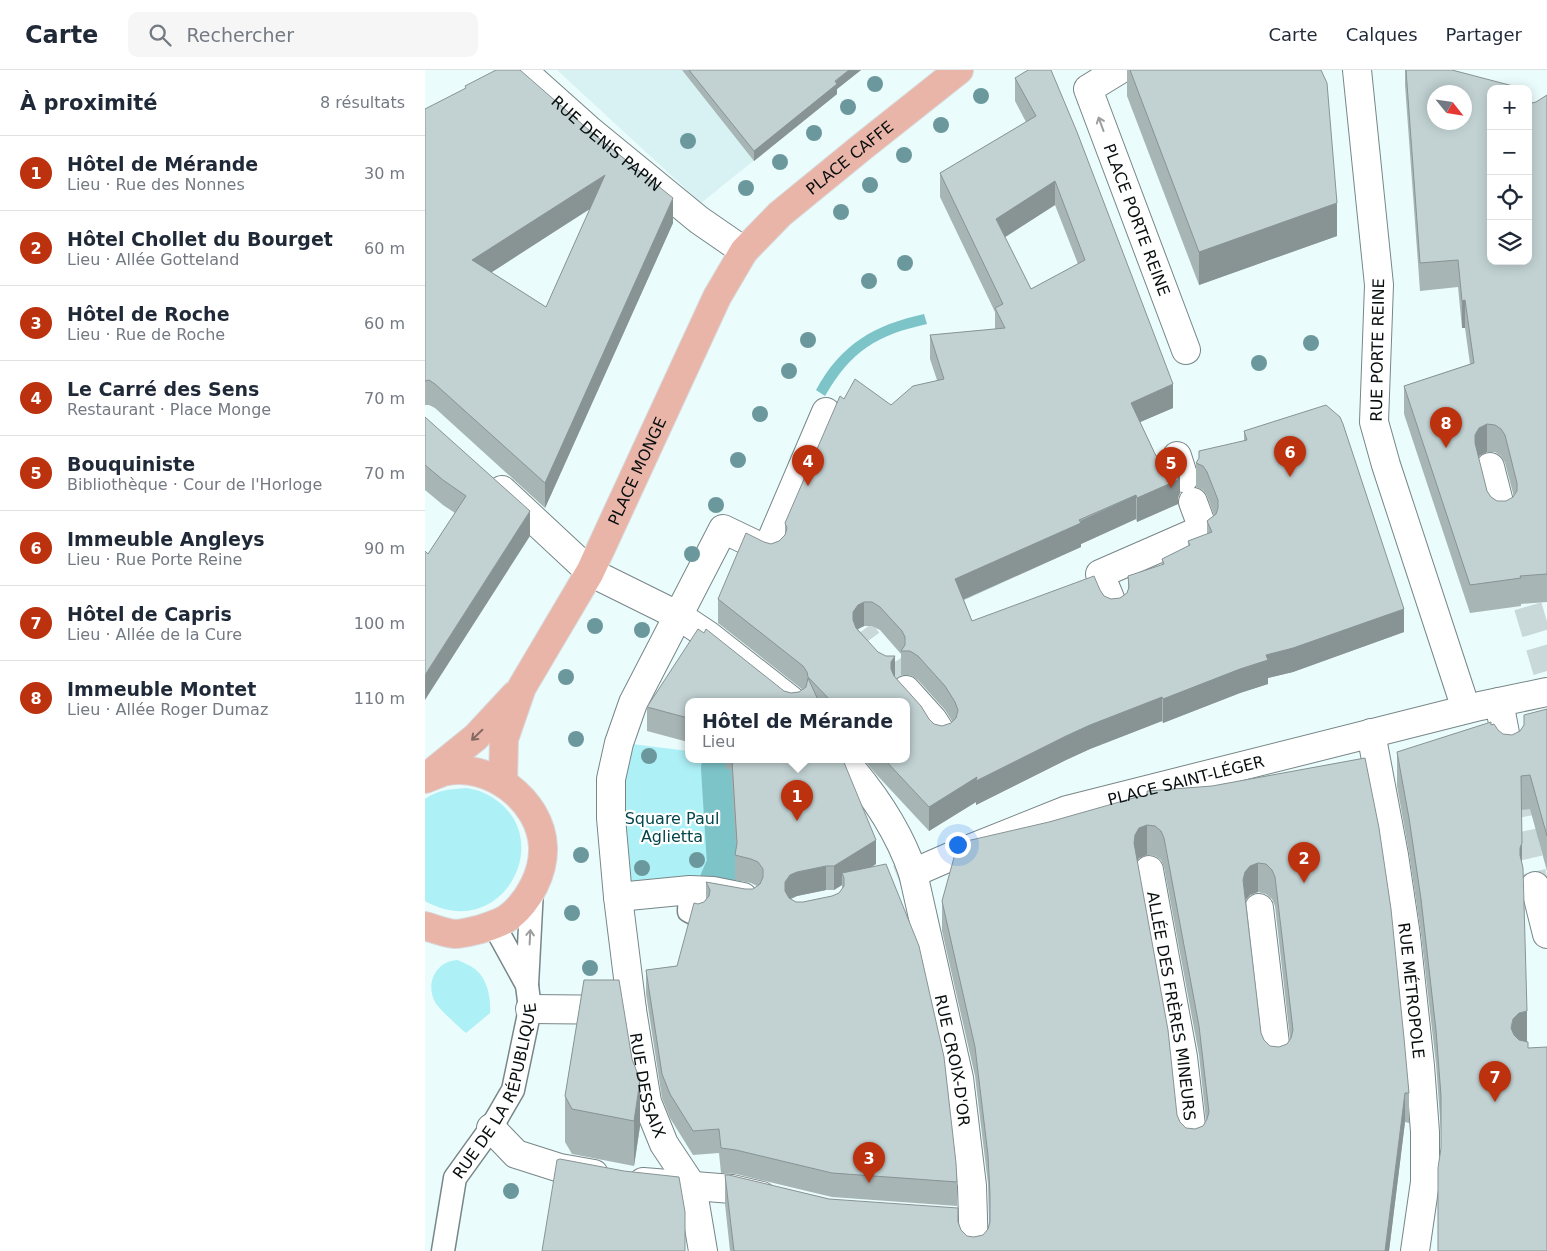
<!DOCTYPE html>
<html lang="fr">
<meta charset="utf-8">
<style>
:root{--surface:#fff;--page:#f6f6f7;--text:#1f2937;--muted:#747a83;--line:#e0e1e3;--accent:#bc320e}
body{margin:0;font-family:"DejaVu Sans",sans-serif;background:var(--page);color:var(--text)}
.controls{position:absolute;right:15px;top:15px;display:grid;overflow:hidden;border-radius:10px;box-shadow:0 2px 12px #0003}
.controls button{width:45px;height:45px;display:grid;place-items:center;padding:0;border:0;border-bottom:1px solid var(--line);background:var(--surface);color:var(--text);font:25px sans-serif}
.compass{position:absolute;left:1002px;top:15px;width:45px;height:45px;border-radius:50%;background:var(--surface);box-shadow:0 2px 12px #0003;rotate:120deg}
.you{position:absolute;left:532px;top:774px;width:18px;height:18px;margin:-12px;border:4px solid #fff;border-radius:50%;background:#1a73e8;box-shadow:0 0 0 8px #1a73e833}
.badge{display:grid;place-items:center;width:32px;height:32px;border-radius:50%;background:var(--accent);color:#fff;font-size:16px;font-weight:700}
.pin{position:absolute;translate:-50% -41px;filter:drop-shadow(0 1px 2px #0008)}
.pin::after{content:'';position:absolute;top:26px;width:18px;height:15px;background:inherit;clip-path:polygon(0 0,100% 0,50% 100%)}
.popup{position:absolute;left:260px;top:628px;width:225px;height:65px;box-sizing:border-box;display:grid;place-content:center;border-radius:10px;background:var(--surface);filter:drop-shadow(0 1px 4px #0005);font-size:16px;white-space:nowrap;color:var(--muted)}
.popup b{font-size:19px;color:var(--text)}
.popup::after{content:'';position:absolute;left:50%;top:100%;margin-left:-10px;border:10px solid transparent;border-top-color:var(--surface)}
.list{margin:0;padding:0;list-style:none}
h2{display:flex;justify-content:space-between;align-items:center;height:65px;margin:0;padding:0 20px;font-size:21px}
h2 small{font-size:16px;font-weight:400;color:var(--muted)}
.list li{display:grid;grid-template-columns:32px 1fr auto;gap:15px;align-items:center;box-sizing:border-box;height:75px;padding:0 20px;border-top:1px solid var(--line)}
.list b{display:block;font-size:19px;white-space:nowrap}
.list p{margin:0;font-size:16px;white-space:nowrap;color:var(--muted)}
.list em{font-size:16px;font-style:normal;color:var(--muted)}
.icon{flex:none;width:28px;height:28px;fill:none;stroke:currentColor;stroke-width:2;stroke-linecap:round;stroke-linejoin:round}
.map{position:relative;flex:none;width:1122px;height:1181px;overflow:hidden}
header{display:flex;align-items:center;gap:30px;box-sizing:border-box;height:70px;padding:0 25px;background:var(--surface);border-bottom:1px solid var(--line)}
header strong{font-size:24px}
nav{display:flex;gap:28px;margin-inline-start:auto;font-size:18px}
.search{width:350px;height:45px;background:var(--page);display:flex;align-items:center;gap:12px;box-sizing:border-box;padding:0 18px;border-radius:10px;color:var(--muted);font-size:19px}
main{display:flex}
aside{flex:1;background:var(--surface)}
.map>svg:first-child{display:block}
</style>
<header>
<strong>Carte</strong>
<div class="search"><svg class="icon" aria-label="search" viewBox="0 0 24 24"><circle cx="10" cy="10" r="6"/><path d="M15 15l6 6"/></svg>Rechercher</div>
<nav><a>Carte</a><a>Calques</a><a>Partager</a></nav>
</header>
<main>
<aside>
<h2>À proximité<small>8 résultats</small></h2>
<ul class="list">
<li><span class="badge">1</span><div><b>Hôtel de Mérande</b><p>Lieu · Rue des Nonnes</p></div><em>30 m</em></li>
<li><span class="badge">2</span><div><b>Hôtel Chollet du Bourget</b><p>Lieu · Allée Gotteland</p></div><em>60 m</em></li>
<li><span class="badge">3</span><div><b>Hôtel de Roche</b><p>Lieu · Rue de Roche</p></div><em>60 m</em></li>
<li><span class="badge">4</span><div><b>Le Carré des Sens</b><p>Restaurant · Place Monge</p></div><em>70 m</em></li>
<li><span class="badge">5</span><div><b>Bouquiniste</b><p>Bibliothèque · Cour de l'Horloge</p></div><em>70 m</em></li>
<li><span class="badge">6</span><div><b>Immeuble Angleys</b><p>Lieu · Rue Porte Reine</p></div><em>90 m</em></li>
<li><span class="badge">7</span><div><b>Hôtel de Capris</b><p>Lieu · Allée de la Cure</p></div><em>100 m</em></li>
<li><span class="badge">8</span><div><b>Immeuble Montet</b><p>Lieu · Allée Roger Dumaz</p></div><em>110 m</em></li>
</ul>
</aside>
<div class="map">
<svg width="1122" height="1181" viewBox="0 0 1122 1181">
<rect width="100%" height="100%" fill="#ebfcfd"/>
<path fill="#d8f2f4" d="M132 0H436L410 21 412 24 276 133Z"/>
<g fill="#adf0f6">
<path d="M207 674 263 681V690H290L294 794 287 811 204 816 199 720Z"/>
<path d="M41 718C47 719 53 720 59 723 138 760 79 876 0 831V729C12 720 26 719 41 718Z"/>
<path d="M33 890C39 893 47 896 51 900 63 910 66 929 65 943L41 963C34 957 14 939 10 932 0 913 11 891 33 890Z"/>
</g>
<path fill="#7dc4c9" d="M499 244 502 254C452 265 426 281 400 326L391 320C416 274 449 255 499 244Z"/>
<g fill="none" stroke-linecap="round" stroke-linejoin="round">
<path stroke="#7dc4c9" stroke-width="40" d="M295 810 302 794 296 698"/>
<g stroke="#c9d8d9" stroke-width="28" stroke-dasharray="28 14" stroke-linecap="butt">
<path d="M1091 496 1122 601"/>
<path d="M411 528 443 571"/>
<path d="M465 595 481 620"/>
<path d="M1090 720 1098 764 1110 816"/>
<path d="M434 824 488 803"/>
</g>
<g stroke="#778687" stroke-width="25">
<g id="lane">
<path d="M265 820 264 841 272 845"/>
<path d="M69 855 102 915"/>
<path id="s1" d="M18 1181 30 1108 66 1058 88 1020 105 939 102 915 107 819"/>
</g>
</g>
<g stroke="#778687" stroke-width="30">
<g id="street">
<path id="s2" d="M97 0 163 59 274 150 319 181"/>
<path id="s3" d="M694 0 663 19 761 280"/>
<path d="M932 0 954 215 949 352 961 395 1041 639"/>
<path d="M752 386 759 408"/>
<path d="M1065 397 1077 444"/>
<path d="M77 420 165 502 254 546 284 566 368 632"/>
<path d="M346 482 342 480 401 342"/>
<path d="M689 538 675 504 778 459 768 432"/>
<path d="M481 620 508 650 517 664"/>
<path d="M1074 632 1084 684"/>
<path id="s4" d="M946 663 969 785 981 866 995 996 1000 1062V1112L990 1181"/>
<path id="s5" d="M419 690C448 723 474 761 488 803L534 1008 547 1116 549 1181"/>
<path id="s6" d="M724 800 758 987 768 1073"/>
<path id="s7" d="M488 803 527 786 642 740 1055 636 1122 622"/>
<path d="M1110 816 1122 864"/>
<path d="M193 827 265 820 288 821 318 827"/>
<path d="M834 838 852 991"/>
<path id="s8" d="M105 939 207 940 222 1032 239 1074 267 1116 278 1181"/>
<path d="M207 940 193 827 186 748V709L194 673 208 633 298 459 342 480"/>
<path d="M66 1058 91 1084 135 1098 169 1104"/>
<path d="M218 1112 307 1119 337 1126"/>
</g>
</g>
<g stroke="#d8d8d8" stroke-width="30">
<g id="primary">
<path d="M4 705 51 667 90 625"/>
<path d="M0 709C6 707 12 704 18 702 64 691 116 730 118 777 119 803 104 831 84 847 76 853 65 856 56 859 48 861 38 864 30 864 19 863 10 859 0 856"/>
<path id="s9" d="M78 713 79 669 97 617 165 502 292 227 319 181 355 144 437 77 534 0"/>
</g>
</g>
<use href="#lane" stroke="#fff" stroke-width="22"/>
<use href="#street" stroke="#fff" stroke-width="28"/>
<use href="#primary" stroke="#eab5a9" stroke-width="28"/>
</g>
<g fill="#6b989c">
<circle cx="450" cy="14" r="8"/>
<circle cx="556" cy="26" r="8"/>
<circle cx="423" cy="37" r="8"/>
<circle cx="516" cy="55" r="8"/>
<circle cx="389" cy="63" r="8"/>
<circle cx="263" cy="71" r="8"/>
<circle cx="479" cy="85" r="8"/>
<circle cx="355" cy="92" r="8"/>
<circle cx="445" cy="115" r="8"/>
<circle cx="321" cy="118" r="8"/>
<circle cx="416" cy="142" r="8"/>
<circle cx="480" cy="193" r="8"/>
<circle cx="444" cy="211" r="8"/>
<circle cx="383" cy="270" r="8"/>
<circle cx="886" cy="273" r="8"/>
<circle cx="834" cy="293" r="8"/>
<circle cx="364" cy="301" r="8"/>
<circle cx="335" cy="344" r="8"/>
<circle cx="313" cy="390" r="8"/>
<circle cx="291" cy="435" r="8"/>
<circle cx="267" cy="484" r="8"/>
<circle cx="170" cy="556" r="8"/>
<circle cx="217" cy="560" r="8"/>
<circle cx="141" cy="607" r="8"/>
<circle cx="151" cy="669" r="8"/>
<circle cx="224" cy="686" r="8"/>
<circle cx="156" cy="785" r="8"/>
<circle cx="272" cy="790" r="8"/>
<circle cx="217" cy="798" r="8"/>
<circle cx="147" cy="843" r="8"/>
<circle cx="165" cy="898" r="8"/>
<circle cx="86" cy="1121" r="8"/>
</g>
<g fill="#a7b5b5" fill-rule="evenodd">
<path d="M257 0H436L412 19V24L329 91Z"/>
<path d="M603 0 748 338 715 352 731 386 755 423 753 428V434L712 452 711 449 656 474V477L539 530 547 551 675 520 679 526 686 529 695 528 702 523 703 521V506L737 495V489L763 476V471L782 464V451L789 445 782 426 778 420 771 417V393L819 371V361L979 562 868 602 843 608V614L815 623 738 653 737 651 665 679 641 690 551 735V732L504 761 450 703 439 690H481V632H263V672L222 661V637L359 621 366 623 374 622 378 620 293 553V529L339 472 346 474 354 471 360 465V453L419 329 466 335 512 310 505 289V265L570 259V242L515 127V103L601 52 590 31V8ZM630 135 653 194 606 219 580 167ZM439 556H447L455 560 476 584V605H485L493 610 520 640 527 651 526 653 517 656 509 654 504 649 470 607 433 559Z"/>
<path d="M702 0H896L912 166 774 215 702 26Z"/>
<path d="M980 0H1027L1066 191 1111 32 1122 25V532L1096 534V536L1045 543 979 344V316L1045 294 1040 258H1037L1033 217 995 221 980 15ZM1062 382H1070L1076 386 1080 393 1089 427 1081 431H1072L1066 427 1062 421 1053 387 1054 386Z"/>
<path d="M0 39 248 153 120 438 10 338 4 335H0ZM165 139 121 237 66 202Z"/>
<path d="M0 347 105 466 3 484 30 443 18 435 0 420Z"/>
<path d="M1122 639V801L1105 739 1097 740 1016 1078V1061L1011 994 996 864 984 783 972 716V682L1066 655 1078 664 1087 665 1095 661Z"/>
<path d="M940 688 984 1023V1053L980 1052 964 1181H305L300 1134V1105L404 1129 533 1152 536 1160 542 1166 549 1167 558 1165 563 1159 564 1152 563 1114 550 1006 517 861V831L624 752 722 726 787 716ZM722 785 730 786 736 790 739 797 774 985 781 1051 778 1056 770 1059 761 1058 755 1052 752 1045 712 791 714 788ZM833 822 841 824 847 829 850 836 865 969 862 974 854 977 845 976 839 970 836 963 821 830 825 825Z"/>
<path d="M299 690H418L451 794 446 797 532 1112V1136L407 1127 311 1104 296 1103 294 1083 268 1085 245 1048 237 1028 221 924V900L252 896 273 834 279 832 281 829V812L320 819H328L332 816 326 813 310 810V785L311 779 306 699H301ZM417 815V819L414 823 407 826 378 832H371L366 829 372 826 401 820H409Z"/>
<path d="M159 910 215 1056 209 1096 147 1084 140 1072V1026Z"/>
</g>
<g fill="#889394">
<path d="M424 0H436L412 19V24L329 91V81Z"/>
<path d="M180 105V129L47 215V190Z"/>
<path d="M630 111V135L571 173V149Z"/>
<path d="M248 128V153L120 438V413Z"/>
<path d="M912 133V166L774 215V182Z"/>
<path d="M1040 230V258H1037V231Z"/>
<path d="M748 314V338L706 356V333Z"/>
<path d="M1062 354V382L1054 386 1050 392V365L1054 358Z"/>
<path d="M755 399V423L753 428V434L712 452V428L753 405Z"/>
<path d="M711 425V449L656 474V477L530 533V509Z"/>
<path d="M105 441V466L0 630V605Z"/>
<path d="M439 532V556L433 559 428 566V542L433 535Z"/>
<path d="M979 539V562L868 602 843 608V614L815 623 738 653V629L841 585Z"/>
<path d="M470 586V610L466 616V592Z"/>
<path d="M737 627V651L665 679 641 690 551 735V732L504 761V737L552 707 665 655Z"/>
<path d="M722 755V785L714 788 710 794 709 773 710 765 714 758Z"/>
<path d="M451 770V794L419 814V808L417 803V815L409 820V796Z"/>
<path d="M1097 773V808L1095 812V778Z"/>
<path d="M833 793V822L825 825 820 831 818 810 820 802 825 796Z"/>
<path d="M401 796V820L372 826 365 829 360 845V812L365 805 372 802Z"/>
<path d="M1102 941V975L1094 978 1086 958 1088 949 1094 943Z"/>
<path d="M215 1010V1056L209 1096V1051Z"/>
<path d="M980 1023V1052L964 1181H960Z"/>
</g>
<g fill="#c2d2d3" stroke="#889394" fill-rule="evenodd">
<path d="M71 0H95L165 61 248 128 120 413 10 314 4 310 0 311V39L41 18 40 16ZM180 105 121 237 47 190Z"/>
<path d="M264 0H424L410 11 412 14 329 81Z"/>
<path d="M603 0H626L652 62 748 314 706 333 731 386 743 384 748 395 755 399 753 405V410L712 428 711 425 654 450 656 453 530 509 547 551 669 506 675 520 679 526 686 529 695 528 702 523 704 517 703 506 739 494 737 489 765 475 763 471 787 462 782 451 791 444 793 438V430L782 402 778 396 771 393 774 388V381L822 370 819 361 901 335 915 347 918 354 979 539 868 578 841 585 843 590 815 599 738 629 737 627 665 655 641 666 551 711 552 707 504 737 460 690H481V632H407L383 607 382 602 378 596 293 529 321 463 339 472 346 474 354 471 360 465 362 458 360 453 415 326 419 329 430 309 466 335 488 316 519 309 505 265 580 258 570 238 578 234 515 103 611 46 590 8ZM630 111 660 190 606 219 571 149ZM439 532H447L455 537 477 561 480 567V575L476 581H485L493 586 520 616 530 632 533 640 531 648 526 653 517 656 509 654 504 649 496 636 469 606 466 599V592L470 586H461L453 582 431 558 428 550V542L433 535Z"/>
<path d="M705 0H896L902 13 912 133 774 182Z"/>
<path d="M981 0H1027L1088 16V19H1066V191H1103V34L1111 32 1122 25V504L1095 506 1096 508 1045 515 979 316 1049 293 1040 230 1037 231 1033 190 995 193ZM1010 22H1040V52H1010ZM1062 354 1070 355 1076 359 1080 365 1092 413V421L1088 427 1081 431H1072L1066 427 1062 421 1050 373V365L1054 358Z"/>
<path d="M0 347 105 441 0 605V481L3 484 41 426 18 410 0 395Z"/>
<path d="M273 559 279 563 281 559 359 621 366 623 374 622 381 617 383 608 394 632H263V648L222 637Z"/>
<path d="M1122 639V766L1105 705 1096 706 1097 773 1095 778V785L1098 798 1102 941 1094 943 1088 949 1086 958 1089 965 1094 970 1103 972V978L1122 977V1181H1013V1098L1016 1078V1026L1011 960 996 829 984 748 972 682 1066 652V655L1069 654 1073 660 1078 664 1087 665 1095 661 1099 655V645Z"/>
<path d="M940 688 954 758 966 839 979 968 984 1023H980L960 1181H309L300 1105H304L404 1129 533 1138V1152L536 1160 542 1166 549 1167 558 1165 563 1159 565 1152V1124L563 1085 550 977 517 831 533 773 624 752 712 727 722 726V721L787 716ZM722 755 730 756 736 761 739 768 774 956 784 1042 782 1049 778 1056 770 1059 761 1058 755 1052 752 1045 743 960 709 773 710 765 714 758ZM833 793 841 794 847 800 850 807 868 960 866 968 862 974 854 977 845 976 839 970 836 963 818 810 820 802 825 796Z"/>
<path d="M307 690H418L451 770 409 796H401L372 802 365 805 360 812V821L364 828 371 832H378L407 826 414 823 419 816V808L417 803 461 794 494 876 519 987 531 1093 532 1112 407 1103 311 1080 296 1078 294 1059 268 1061 245 1024 237 1004 221 900 252 896 269 833 273 834 279 832 284 826 285 820 281 812 320 819H328L335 814 338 807V799L333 792 326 789 310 785 312 773Z"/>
<path d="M159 910H194L207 989 215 1010 209 1051 147 1039 140 1026Z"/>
<path d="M135 1089 199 1101 254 1107 260 1142V1181H117L132 1090Z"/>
</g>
<defs><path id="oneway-shaft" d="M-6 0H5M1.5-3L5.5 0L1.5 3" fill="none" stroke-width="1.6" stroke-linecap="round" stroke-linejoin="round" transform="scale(1.25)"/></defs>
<g stroke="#9d9f9f">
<use href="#oneway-shaft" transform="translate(676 54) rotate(-110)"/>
<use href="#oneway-shaft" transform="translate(105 867) rotate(-87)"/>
</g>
<use stroke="#856a63" href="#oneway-shaft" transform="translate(52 665) rotate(136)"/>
<g text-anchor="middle" stroke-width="4.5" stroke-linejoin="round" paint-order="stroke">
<g font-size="16" fill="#090e0e" stroke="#fff">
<text dy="6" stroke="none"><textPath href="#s2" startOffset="112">RUE DENIS PAPIN</textPath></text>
<text dy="6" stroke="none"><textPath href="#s9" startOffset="730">PLACE CAFFE</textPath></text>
<text dy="6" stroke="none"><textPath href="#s3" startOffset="176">PLACE PORTE REINE</textPath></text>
<text transform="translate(952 280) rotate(-89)" y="6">RUE PORTE REINE</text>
<text dy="6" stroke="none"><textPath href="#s9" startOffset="344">PLACE MONGE</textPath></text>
<text dy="6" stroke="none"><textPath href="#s7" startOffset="289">PLACE SAINT-LÉGER</textPath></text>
<text dy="6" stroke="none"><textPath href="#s4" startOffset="261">RUE MÉTROPOLE</textPath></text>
<text dy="6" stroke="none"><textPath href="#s6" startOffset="138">ALLÉE DES FRÈRES MINEURS</textPath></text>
<text dy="6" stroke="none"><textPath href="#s5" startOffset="325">RUE CROIX-D'OR</textPath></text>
<text dy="6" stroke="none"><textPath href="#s8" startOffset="179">RUE DESSAIX</textPath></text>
<text dy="6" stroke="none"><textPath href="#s1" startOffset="172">RUE DE LA RÉPUBLIQUE</textPath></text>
</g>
<g font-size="16" fill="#03474c" stroke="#fff">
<text x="247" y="754">Square Paul<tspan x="247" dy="18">Aglietta</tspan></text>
</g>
</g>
</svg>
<div class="controls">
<button>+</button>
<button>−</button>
<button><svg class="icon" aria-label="locate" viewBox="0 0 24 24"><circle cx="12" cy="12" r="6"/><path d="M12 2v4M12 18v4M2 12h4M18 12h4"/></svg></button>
<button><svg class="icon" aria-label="layers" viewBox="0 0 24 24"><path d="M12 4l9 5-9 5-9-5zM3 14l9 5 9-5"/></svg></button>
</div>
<svg class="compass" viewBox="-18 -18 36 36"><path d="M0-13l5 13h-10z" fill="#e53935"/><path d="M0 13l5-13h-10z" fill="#747a83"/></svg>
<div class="you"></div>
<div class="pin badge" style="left:372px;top:751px">1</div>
<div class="popup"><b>Hôtel de Mérande</b>Lieu</div>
<div class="pin badge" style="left:879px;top:813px">2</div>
<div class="pin badge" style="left:444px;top:1113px">3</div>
<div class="pin badge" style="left:383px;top:416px">4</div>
<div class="pin badge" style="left:746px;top:418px">5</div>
<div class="pin badge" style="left:865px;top:407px">6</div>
<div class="pin badge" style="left:1070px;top:1032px">7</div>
<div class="pin badge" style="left:1021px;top:378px">8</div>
</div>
</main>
